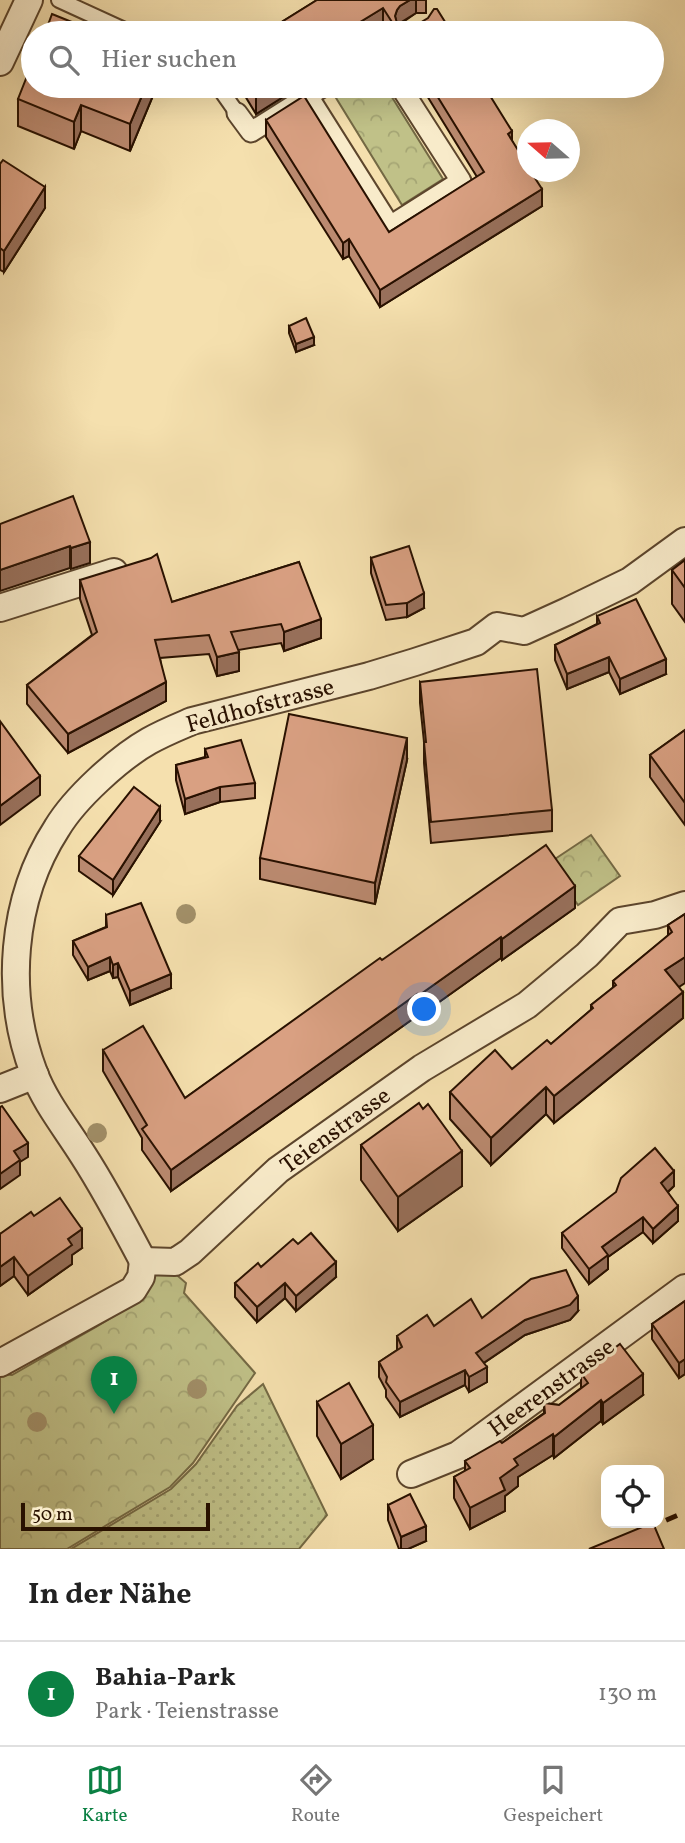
<!DOCTYPE html>
<html lang="de">
<meta charset="utf-8">
<style>
:root{--surface:#fff;--page:#f6f6f6;--text:#222;--muted:#767676;--line:#e0e0e0;--accent:#0b8043}
body{margin:0;font-family:Vollkorn,serif;background:var(--page);color:var(--text)}
.controls{position:absolute;right:21px;bottom:21px;display:grid;overflow:hidden;border-radius:14px;box-shadow:0 7px 28px #0002}
.controls button{width:63px;height:63px;display:grid;place-items:center;padding:0;border:0;border-bottom:2px solid var(--line);background:var(--surface);color:var(--text);font:35px sans-serif}
.compass{position:absolute;left:517px;top:119px;width:63px;height:63px;border-radius:50%;background:var(--surface);box-shadow:0 7px 28px #0002;rotate:290deg}
.scale{position:absolute;left:21px;bottom:18px;width:189px;box-sizing:border-box;padding-left:7px;border:4px solid #291100;border-top:0;font-size:19px;line-height:24px;white-space:nowrap;color:#291100;-webkit-text-stroke:5px #f8ebca;paint-order:stroke}
.you{position:absolute;left:425px;top:1010px;width:24px;height:24px;margin:-18px;border:5px solid #fff;border-radius:50%;background:#1a73e8;box-shadow:0 0 0 10px #1a73e833}
.badge{display:grid;place-items:center;width:46px;height:46px;border-radius:50%;background:var(--accent);color:#fff;font-size:23px;font-weight:700}
.pin{position:absolute;translate:-50% -58px;filter:drop-shadow(0 2px 4px #0008)}
.pin::after{content:'';position:absolute;top:37px;width:24px;height:21px;background:inherit;clip-path:polygon(0 0,100% 0,50% 100%)}
.list{margin:0;padding:0;list-style:none}
h2{display:flex;justify-content:space-between;align-items:center;height:91px;margin:0;padding:0 28px;font-size:30px}
h2 small{font-size:23px;font-weight:400;color:var(--muted)}
.list li{display:grid;grid-template-columns:46px 1fr auto;gap:21px;align-items:center;box-sizing:border-box;height:105px;padding:0 28px;border-top:2px solid var(--line)}
.list b{display:block;font-size:26px;white-space:nowrap}
.list p{margin:0;font-size:23px;white-space:nowrap;color:var(--muted)}
.list em{font-size:23px;font-style:normal;color:var(--muted)}
.icon{flex:none;width:38px;height:38px;fill:none;stroke:currentColor;stroke-width:2;stroke-linecap:round;stroke-linejoin:round}
.map{position:relative;flex:none;width:685px;height:1549px;overflow:hidden}
.search{position:absolute;background:var(--surface);box-shadow:0 7px 28px #0002;left:21px;right:21px;top:21px;height:77px;display:flex;align-items:center;gap:18px;box-sizing:border-box;padding:0 24px;border-radius:38px;color:var(--muted);font-size:26px}
.sheet{height:196px;background:var(--surface)}
nav{display:flex;justify-content:space-around;align-items:center;box-sizing:border-box;height:98px;border-top:2px solid var(--line);background:var(--surface);font-size:19px;color:var(--muted)}
nav a{display:grid;justify-items:center;gap:4px}
nav .on{color:var(--accent)}
.map>svg:first-child{display:block}
</style>
<div class="map">
<svg width="685" height="1549" viewBox="0 0 685 1549">
<defs>
<pattern id="grass-dots" width="8" height="8" patternUnits="userSpaceOnUse" patternTransform="scale(1.75)"><rect width="8" height="8" fill="#c0c188"/><path d="M2 2h.1M6 6h.1" fill="none" stroke="#a5a574" stroke-width="1.8" stroke-linecap="round"/></pattern>
<pattern id="park-crowns" width="20" height="18" patternUnits="userSpaceOnUse" patternTransform="scale(1.75)"><rect width="20" height="18" fill="#c0c188"/><path d="M2 6a3 3 0 1 1 6 0M12 15a3 3 0 1 1 6 0" fill="none" stroke="#a5a574"/></pattern>
</defs>
<rect width="100%" height="100%" fill="#f5e0ae"/>
<filter id="stains"><feTurbulence type="fractalNoise" baseFrequency=".00286" numOctaves="4"/><feColorMatrix values="0 0 0 0 .2 0 0 0 0 .09 0 0 0 0 .02 0 0 0 .5 -.17"/></filter>
<radialGradient id="worn" r=".72"><stop offset=".6" stop-color="#630" stop-opacity="0"/><stop offset="1" stop-color="#630" stop-opacity=".3"/></radialGradient>
<path fill="url(#grass-dots)" stroke="#746944" stroke-width="2" d="M263 1384 327 1515 299 1549H71L171 1489 196 1464 237 1406Z"/>
<g fill="url(#park-crowns)" stroke="#746944" stroke-width="2">
<path d="M344 86H385L443 179 402 205 333 93Z"/>
<path d="M591 835 620 876 578 905 549 863Z"/>
<path d="M171 1270 186 1283 184 1293 255 1373 193 1463 170 1487 67 1549H0V1374L12 1375 96 1327 142 1299 150 1279 159 1271Z"/>
</g>
<g fill="none" stroke-linecap="round" stroke-linejoin="round">
<g stroke="#5c452c" stroke-width="18">
<g id="service">
<path d="M59 0 131 33"/>
<path d="M218 86 237 113"/>
</g>
</g>
<g stroke="#5c452c" stroke-width="23">
<g id="pedestrian">
<path d="M308 96 390 226 461 181 400 86"/>
<path d="M237 113 251 132 324 86"/>
</g>
</g>
<g stroke="#5c452c" stroke-width="30">
<g id="minor">
<path d="M0 62 29 0"/>
<path d="M0 608 114 572"/>
<path d="M0 1089 35 1075"/>
<path d="M143 1261C124 1225 105 1189 83 1155 66 1128 45 1102 34 1073 4 994 11 899 57 828 75 798 119 758 149 741 163 733 178 727 192 721L369 676 415 662 476 642 497 626 524 631 568 611 630 581 685 541"/>
<path d="M0 1363 133 1290 141 1277 143 1261 175 1262 190 1252 278 1170 422 1068 527 1005 587 955 620 921 655 915 685 905"/>
<path d="M411 1474 458 1455 685 1288"/>
</g>
</g>
<use href="#service" stroke="#f8ebca" stroke-width="14"/>
<use href="#pedestrian" stroke="#f8ebca" stroke-width="19"/>
<use href="#minor" stroke="#f8ebca" stroke-width="26"/>
<path stroke="#291100" stroke-width="5" stroke-dasharray="12 12" stroke-linecap="butt" d="M600 1549 685 1512"/>
</g>
<g fill="#a29069">
<circle cx="186" cy="914" r="10"/>
<circle cx="97" cy="1133" r="10"/>
<circle cx="197" cy="1389" r="10"/>
<circle cx="37" cy="1422" r="10"/>
</g>
<g fill="#bb8a70" stroke="#291100" stroke-width="2">
<path d="M317 0H426V13H416L399 25 402 27 452 33H388L383 25 369 33H264Z"/>
<path d="M157 86 130 151 81 131 74 149 18 126V99Z"/>
<path d="M239 86H291V92L256 114Z"/>
<path d="M421 86H484L512 141 542 206 380 307 349 256 343 259 266 137V120L389 232 477 177Z"/>
<path d="M0 164 45 208 4 272 0 270Z"/>
<path d="M289 326 314 345 296 352 289 333Z"/>
<path d="M371 558 424 608 407 617 386 620 371 573Z"/>
<path d="M685 560V622L672 604V570Z"/>
<path d="M299 562 321 638 284 651 281 643 238 650 239 671 217 676 209 654 160 658 166 701 68 753 27 704V685L92 635 80 599V580L172 602Z"/>
<path d="M597 616 666 674 620 694 609 672 567 689 555 660V645L597 624Z"/>
<path d="M420 682 552 810V831L431 843 424 763V742L420 703Z"/>
<path d="M685 730V825L650 777V755Z"/>
<path d="M205 749 255 783V798L220 802 185 814 176 780V765L205 757Z"/>
<path d="M407 760 375 904 260 879V858Z"/>
<path d="M160 822 113 895 79 871V856Z"/>
<path d="M575 908 502 960 501 958 418 1017 417 1016 171 1191 142 1150V1138L103 1071V1050L185 1098 382 960Z"/>
<path d="M685 914 679 987 683 1018 554 1123 546 1114 491 1165 450 1119V1092L512 1069 551 1044 591 1010V1005L613 988V981L668 936V925Z"/>
<path d="M106 915 171 988 130 1005 118 977 113 978 110 971 88 980 73 955V941L106 927Z"/>
<path d="M423 1109 462 1186 398 1231 361 1180V1145Z"/>
<path d="M674 1186 668 1192 678 1221 653 1243 643 1232 608 1257V1269L589 1284 562 1248V1233Z"/>
<path d="M34 1216 82 1248 72 1255V1264L28 1295 14 1276 0 1286V1234Z"/>
<path d="M298 1244 336 1277 296 1311 285 1298 257 1322 235 1297V1283Z"/>
<path d="M685 1301V1374L679 1378 652 1339V1324Z"/>
<path d="M578 1311 570 1320 525 1335 484 1363 487 1382 469 1392 465 1385 400 1417 386 1397V1390L379 1377V1362L397 1350V1336L434 1326 482 1318Z"/>
<path d="M581 1373 643 1395 603 1424 601 1421 554 1458 553 1455 518 1477V1486L505 1496V1511L470 1529 454 1498V1477L465 1471V1461L502 1443 544 1413V1403L559 1405 581 1388Z"/>
<path d="M317 1402 373 1459 341 1479 317 1436Z"/>
<path d="M388 1505 426 1541 408 1549H399L388 1520Z"/>
</g>
<g fill="#98705b" stroke="#291100" stroke-width="2">
<path d="M410 0H416V13L400 23 397 26 395 16 397 10 400 6Z"/>
<path d="M383 8V25L369 33H342Z"/>
<path d="M146 86H157L130 151V124Z"/>
<path d="M275 86H291V92L256 114V97Z"/>
<path d="M81 105V131L74 149V122Z"/>
<path d="M512 131V148L508 134Z"/>
<path d="M45 187V208L4 272V251Z"/>
<path d="M542 189V206L380 307V290Z"/>
<path d="M349 239V256L343 259V243Z"/>
<path d="M314 337V345L296 352V344Z"/>
<path d="M90 542V563L71 569V548Z"/>
<path d="M70 546V568L0 591V570Z"/>
<path d="M424 593V608L407 617V603Z"/>
<path d="M321 619V638L284 651V632Z"/>
<path d="M239 652V671L217 676V657Z"/>
<path d="M609 657V672L567 689V674Z"/>
<path d="M666 659V674L620 694V679Z"/>
<path d="M166 682V701L68 753V734Z"/>
<path d="M407 738V760L375 904V883Z"/>
<path d="M40 776V795L0 825V806Z"/>
<path d="M220 787V802L185 814V799Z"/>
<path d="M160 807V822L113 895V880Z"/>
<path d="M575 886V908L502 960V939Z"/>
<path d="M501 937V958L418 1017V996Z"/>
<path d="M110 957V971L88 980V967Z"/>
<path d="M685 957V983L665 996V970Z"/>
<path d="M118 963V977L113 978V965Z"/>
<path d="M171 974V988L130 1005V991Z"/>
<path d="M683 992V1018L554 1123V1096Z"/>
<path d="M417 994V1016L171 1191V1170Z"/>
<path d="M546 1087V1114L491 1165V1138Z"/>
<path d="M28 1143V1157L20 1162V1175L0 1189V1174L14 1151Z"/>
<path d="M462 1151V1186L398 1231V1197Z"/>
<path d="M674 1171V1186L661 1198V1183Z"/>
<path d="M678 1206V1221L653 1243V1229Z"/>
<path d="M643 1217V1232L608 1257V1269L589 1284V1269L602 1247Z"/>
<path d="M82 1229V1248L72 1255V1264L28 1295V1276L68 1239Z"/>
<path d="M14 1257V1276L0 1286V1267Z"/>
<path d="M336 1262V1277L296 1311V1296Z"/>
<path d="M285 1283V1298L257 1322V1307Z"/>
<path d="M578 1296V1311L570 1320 525 1335 476 1368V1353L525 1320Z"/>
<path d="M685 1359V1374L679 1378V1363Z"/>
<path d="M487 1367V1382L469 1392V1377Z"/>
<path d="M465 1370V1385L400 1417V1402Z"/>
<path d="M643 1374V1395L603 1424V1403Z"/>
<path d="M601 1400V1421L554 1458V1437Z"/>
<path d="M373 1425V1459L341 1479V1444Z"/>
<path d="M553 1434V1455L518 1477V1486L505 1496V1511L470 1529V1508L514 1459Z"/>
<path d="M426 1526V1541L408 1549H401V1537Z"/>
</g>
<g fill="#d9a082" stroke="#291100" stroke-width="2">
<path d="M317 0H410L400 6 397 10 395 16 397 23 402 27H413L428 18 434 9H437L452 33H399L383 8 342 33H264Z"/>
<path d="M52 14 99 33H45Z"/>
<path d="M33 61V86H146L130 124 81 105 74 122 18 99Z"/>
<path d="M249 86H275L256 97Z"/>
<path d="M431 86H484L512 131 508 134 528 166V172H531L542 189 380 290 349 239 343 243 266 120 304 96 389 232 484 172Z"/>
<path d="M3 160 45 187 4 251 0 248V164Z"/>
<path d="M306 318 314 337 296 344 289 326Z"/>
<path d="M73 496 90 542 71 548 70 546 0 570V524Z"/>
<path d="M409 546 424 593 407 603 386 605 371 558Z"/>
<path d="M157 554 172 602 299 562 321 619 284 632 281 624 231 632 239 652 217 657 209 635 155 640 166 682 68 734 27 685 97 632 80 580 151 558Z"/>
<path d="M685 560V588L672 570Z"/>
<path d="M636 599 666 659 620 679 609 657 567 674 555 645 600 623 597 616Z"/>
<path d="M537 669 552 810 431 822 424 742H426L420 682Z"/>
<path d="M289 714 407 738 375 883 260 858Z"/>
<path d="M0 721 40 776 0 806Z"/>
<path d="M685 730V803L650 755Z"/>
<path d="M241 740 255 783 220 787 185 799 176 765 208 757 205 749Z"/>
<path d="M134 787 160 807 113 880 79 856Z"/>
<path d="M546 845 575 886 502 939 501 937 418 996 417 994 171 1170 142 1129 147 1125 103 1050 143 1026 185 1098 380 958 382 960Z"/>
<path d="M141 903 171 974 130 991 118 963 113 965 110 957 88 967 73 941 107 927 106 915Z"/>
<path d="M685 914V957L665 970 683 992 554 1096 546 1087 491 1138 450 1092 495 1050 512 1069 547 1040 551 1044 593 1008 591 1005 616 985 613 981 672 932 668 925Z"/>
<path d="M419 1103 423 1109 428 1104 462 1151 398 1197 361 1145Z"/>
<path d="M2 1106 28 1143 14 1151 20 1160 0 1174V1107Z"/>
<path d="M655 1148 674 1171 661 1183 678 1206 653 1229 643 1217 602 1247 608 1255 589 1269 562 1233 616 1192 621 1178Z"/>
<path d="M60 1198 82 1229 68 1239 72 1245 28 1276 14 1257 0 1267V1234L31 1212 34 1216Z"/>
<path d="M311 1233 336 1262 296 1296 285 1283 257 1307 235 1283 258 1263 261 1267 293 1239 298 1244Z"/>
<path d="M566 1270 578 1296 570 1305 525 1320 476 1353 487 1367 469 1377 465 1370 400 1402 386 1382 387 1377 379 1362 402 1347 397 1336 427 1315 434 1326 471 1299 482 1318 531 1279Z"/>
<path d="M685 1301V1359L679 1363 652 1324Z"/>
<path d="M620 1344 643 1374 603 1403 601 1400 554 1437 553 1434 514 1459 518 1465 500 1478 505 1490 470 1508 454 1477 470 1468 465 1461 500 1441 502 1443 545 1413 544 1403 559 1405 588 1383 581 1373Z"/>
<path d="M349 1383 373 1425 341 1444 317 1402Z"/>
<path d="M410 1494 426 1526 401 1537 388 1505Z"/>
<path d="M652 1523H653L664 1549H589Z"/>
</g>
<g text-anchor="middle" stroke-width="6" stroke-linejoin="round" paint-order="stroke">
<g font-size="24" fill="#291100" stroke="#f8ebca">
<text transform="translate(260 705) rotate(-15)" y="8">Feldhofstrasse</text>
<text transform="translate(335 1130) rotate(-36)" y="8">Teienstrasse</text>
<text transform="translate(551 1387) rotate(-36)" y="8">Heerenstrasse</text>
</g>
</g>
<rect width="100%" height="100%" filter="url(#stains)"/>
<rect width="100%" height="100%" fill="url(#worn)"/>
</svg>
<div class="controls">
<button><svg class="icon" aria-label="locate" viewBox="0 0 24 24"><circle cx="12" cy="12" r="6"/><path d="M12 2v4M12 18v4M2 12h4M18 12h4"/></svg></button>
</div>
<svg class="compass" viewBox="-18 -18 36 36"><path d="M0-13l5 13h-10z" fill="#e53935"/><path d="M0 13l5-13h-10z" fill="#767676"/></svg>
<div class="scale">50 m</div>
<div class="you"></div>
<div class="pin badge" style="left:114px;top:1414px">1</div>
<div class="search"><svg class="icon" aria-label="search" viewBox="0 0 24 24"><circle cx="10" cy="10" r="6"/><path d="M15 15l6 6"/></svg>Hier suchen</div>
</div>
<section class="sheet">
<h2>In der Nähe<small></small></h2>
<ul class="list">
<li><span class="badge">1</span><div><b>Bahia-Park</b><p>Park · Teienstrasse</p></div><em>130 m</em></li>
</ul>
</section>
<nav>
<a class="on"><svg class="icon" aria-label="map" viewBox="0 0 24 24"><path d="M3 6l6-2 6 2 6-2v14l-6 2-6-2-6 2zM9 4v14M15 6v14"/></svg>Karte</a>
<a><svg class="icon" aria-label="directions" viewBox="0 0 24 24"><path d="M12 3l9 9-9 9-9-9zM9 14v-3h6M13 9l2 2-2 2"/></svg>Route</a>
<a><svg class="icon" aria-label="saved" viewBox="0 0 24 24"><path d="M7 4h10v16l-5-4-5 4z"/></svg>Gespeichert</a>
</nav>
